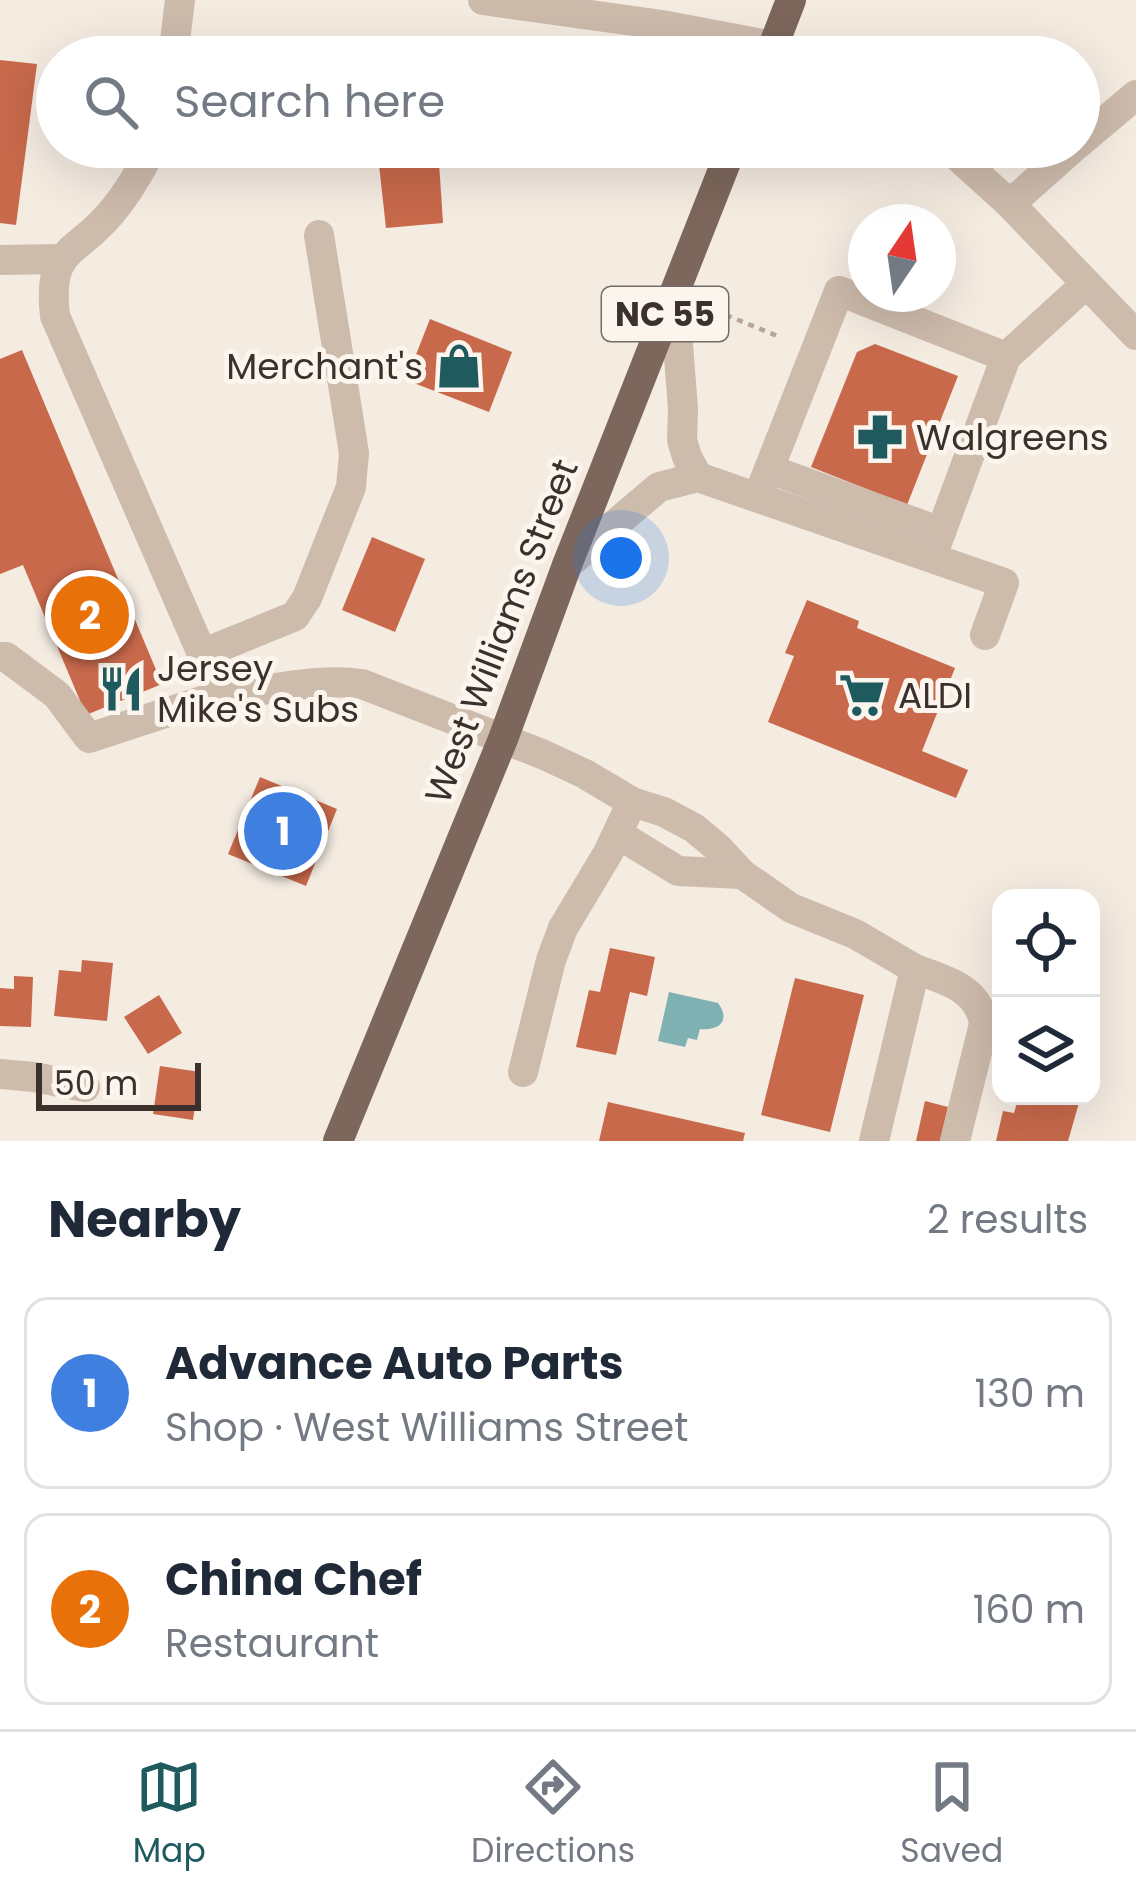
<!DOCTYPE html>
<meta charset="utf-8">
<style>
:root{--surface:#fff;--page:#f2f2f3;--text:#1f2937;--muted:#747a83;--line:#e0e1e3;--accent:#1f5a5e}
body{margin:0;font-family:Poppins,sans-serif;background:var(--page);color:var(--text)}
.controls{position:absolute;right:36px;bottom:36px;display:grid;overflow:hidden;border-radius:24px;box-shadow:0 12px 48px #0002}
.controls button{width:108px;height:108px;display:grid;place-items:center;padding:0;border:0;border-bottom:3px solid var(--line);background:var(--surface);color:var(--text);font:60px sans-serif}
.compass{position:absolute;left:848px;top:204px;width:108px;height:108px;border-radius:50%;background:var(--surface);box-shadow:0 12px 48px #0002;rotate:13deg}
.scale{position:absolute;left:36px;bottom:30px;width:165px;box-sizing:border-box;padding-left:12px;border:6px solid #3b302b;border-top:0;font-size:33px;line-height:42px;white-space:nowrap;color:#3b302b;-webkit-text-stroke:9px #fbf5ee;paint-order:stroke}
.you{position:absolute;left:621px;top:558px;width:42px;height:42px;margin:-30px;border:9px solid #fff;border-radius:50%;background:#1a73e8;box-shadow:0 0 0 18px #1a73e833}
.badge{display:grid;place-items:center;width:78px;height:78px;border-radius:50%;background:var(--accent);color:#fff;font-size:39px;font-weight:700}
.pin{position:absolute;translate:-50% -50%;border:6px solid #fff;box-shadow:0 3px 12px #0006}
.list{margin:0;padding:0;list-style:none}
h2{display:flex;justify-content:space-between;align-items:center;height:156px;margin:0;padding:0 48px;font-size:51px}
h2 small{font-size:39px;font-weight:400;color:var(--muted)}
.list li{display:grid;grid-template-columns:78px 1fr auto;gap:36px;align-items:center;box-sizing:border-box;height:192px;margin:0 24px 24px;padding:0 24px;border:3px solid var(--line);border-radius:24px}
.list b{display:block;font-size:45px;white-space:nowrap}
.list p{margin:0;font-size:39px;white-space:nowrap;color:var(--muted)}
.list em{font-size:39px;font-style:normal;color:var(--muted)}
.icon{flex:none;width:66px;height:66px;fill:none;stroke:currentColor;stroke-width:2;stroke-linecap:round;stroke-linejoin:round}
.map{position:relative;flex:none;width:1136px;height:1141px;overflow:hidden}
.search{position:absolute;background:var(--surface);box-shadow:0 12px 48px #0002;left:36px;right:36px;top:36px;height:132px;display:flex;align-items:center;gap:30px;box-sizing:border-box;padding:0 42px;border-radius:66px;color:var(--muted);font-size:45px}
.sheet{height:588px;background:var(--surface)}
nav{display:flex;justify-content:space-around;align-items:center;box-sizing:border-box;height:168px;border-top:3px solid var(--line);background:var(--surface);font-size:33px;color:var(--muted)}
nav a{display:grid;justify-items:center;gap:6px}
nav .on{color:var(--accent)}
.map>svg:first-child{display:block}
</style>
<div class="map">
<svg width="1136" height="1141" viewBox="0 0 1136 1141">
<rect width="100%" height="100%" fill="#f4ebe1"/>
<path fill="#7fb0b2" d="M669 992 718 1003C731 1021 719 1031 700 1029L697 1040 688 1038 685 1047 658 1041Z"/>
<g fill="#c8694b">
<path d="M0 60 37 64 16 225 0 223Z"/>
<path d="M377 147H438L443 223 386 228Z"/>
<path d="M430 319 512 352 489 412 406 380Z"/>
<path d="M875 344 958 376 907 505 811 467 857 352Z"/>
<path d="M22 350 162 684 86 715 23 565 0 574V359Z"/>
<path d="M372 537 425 559 395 632 342 610Z"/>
<path d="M807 600 859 621 857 628 955 668 922 751 968 770 956 798 768 722 794 656 785 653Z"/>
<path d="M260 777 337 809 306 886 228 854Z"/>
<path d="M610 948 655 957 647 996 630 992 616 1055 576 1047 589 990 600 992Z"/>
<path d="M82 960 113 963 107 1021 54 1016 59 970 81 972Z"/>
<path d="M14 976 33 977 31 1027 0 1026V988L14 989Z"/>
<path d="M795 978 864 995 830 1132 761 1115Z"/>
<path d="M159 995 182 1033 148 1054 124 1017Z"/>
<path d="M160 1066 200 1072 193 1120 153 1114Z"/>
<path d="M1019 1096H1081L1068 1141H996L1003 1111 1014 1113Z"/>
<path d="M925 1101 948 1107 940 1141H916Z"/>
<path d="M608 1102 745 1133 743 1141H599Z"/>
</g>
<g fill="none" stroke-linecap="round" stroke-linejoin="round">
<path stroke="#b9a596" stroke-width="4.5" stroke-dasharray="6 6" stroke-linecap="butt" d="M726 315 780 337"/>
<g stroke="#cdbbac" stroke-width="30">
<path d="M483 0 662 25 773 46 800 57"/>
<path d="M173 57 180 0"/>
<path d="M1079 143 1136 95"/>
<path d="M153 147C141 169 128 193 111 213 75 256 47 247 55 316L220 695C269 692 314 677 362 684L542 754 585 774 632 802 664 812 694 828 718 848 742 874 791 908 855 934 915 969 874 1141"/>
<path d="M947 147 1010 204 1136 335"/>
<path d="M1010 204 1074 147"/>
<path d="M0 260 60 259"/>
<path d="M674 293 683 409 682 440 687 457 698 477"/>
<path d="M769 469 941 532"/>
<path d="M758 497 839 291 1006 357"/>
<path d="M932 556 1006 357 1086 284"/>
<path d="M567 565 659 487 698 477 1004 583 985 635"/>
<path d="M202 654 295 616 307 598 351 487 354 453 319 235"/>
<path d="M0 657H6L57 695 89 738 220 695"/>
<path d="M618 834 678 871 742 874"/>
<path d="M915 969C945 980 979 988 984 1024L955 1141"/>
<path d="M523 1072 551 960 563 928 608 853 632 802"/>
<path d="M0 1074 34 1077 85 1087"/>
</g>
<g stroke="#7d675c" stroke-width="30">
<path d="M769 57 791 0"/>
<path d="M338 1141 503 739 567 565 732 147"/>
</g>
</g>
<defs>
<g id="shop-bare" transform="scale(3.6)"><path d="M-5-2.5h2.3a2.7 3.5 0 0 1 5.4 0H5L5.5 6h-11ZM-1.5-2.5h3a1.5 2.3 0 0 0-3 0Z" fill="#1f5a5e" stroke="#fbf5ee" stroke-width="2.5" paint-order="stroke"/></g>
<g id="pharmacy-bare" transform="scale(3.6)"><path d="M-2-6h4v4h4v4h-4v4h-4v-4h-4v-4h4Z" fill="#1f5a5e" stroke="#fbf5ee" stroke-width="2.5" paint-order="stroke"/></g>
<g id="restaurant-bare" transform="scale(3.6)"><path d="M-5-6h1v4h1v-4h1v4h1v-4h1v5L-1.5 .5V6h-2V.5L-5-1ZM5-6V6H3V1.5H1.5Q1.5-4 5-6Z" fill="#1f5a5e" stroke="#fbf5ee" stroke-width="2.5" paint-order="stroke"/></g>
<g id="supermarket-bare" transform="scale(3.6)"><path d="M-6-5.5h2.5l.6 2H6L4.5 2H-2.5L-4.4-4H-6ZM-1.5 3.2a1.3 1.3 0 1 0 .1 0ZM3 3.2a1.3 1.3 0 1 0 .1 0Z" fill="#1f5a5e" stroke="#fbf5ee" stroke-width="2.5" paint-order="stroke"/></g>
</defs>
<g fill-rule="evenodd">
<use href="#shop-bare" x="459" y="366"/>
<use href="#pharmacy-bare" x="880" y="437"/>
<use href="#restaurant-bare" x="121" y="689"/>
<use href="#supermarket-bare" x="862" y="695"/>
</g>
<g text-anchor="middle" stroke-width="10" stroke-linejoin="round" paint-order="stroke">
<rect fill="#fbf5ee" stroke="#756b66" stroke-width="3" x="602" y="287" width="126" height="54" rx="9"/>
<g font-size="33" font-weight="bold" fill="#3b302b">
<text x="665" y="326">NC 55</text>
</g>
<g font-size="36" fill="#3b302b" stroke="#fbf5ee" text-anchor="start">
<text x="423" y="379" text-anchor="end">Merchant's</text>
<text x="916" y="450">Walgreens</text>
<text x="157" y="681">Jersey<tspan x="157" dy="41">Mike's Subs</tspan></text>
<text x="898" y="708">ALDI</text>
</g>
<g font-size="36" fill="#3b302b" stroke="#fbf5ee">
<text transform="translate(501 631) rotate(-69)" y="13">West Williams Street</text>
</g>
</g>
</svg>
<div class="controls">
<button><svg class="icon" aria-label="locate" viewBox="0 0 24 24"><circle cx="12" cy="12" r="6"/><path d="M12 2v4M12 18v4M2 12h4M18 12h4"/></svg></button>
<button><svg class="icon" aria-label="layers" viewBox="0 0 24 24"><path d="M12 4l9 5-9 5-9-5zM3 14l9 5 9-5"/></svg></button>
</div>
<svg class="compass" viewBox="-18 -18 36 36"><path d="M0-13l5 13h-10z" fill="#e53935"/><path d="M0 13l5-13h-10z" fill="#747a83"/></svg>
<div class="scale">50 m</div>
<div class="you"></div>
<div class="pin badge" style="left:283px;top:831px;background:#3f7fe0">1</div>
<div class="pin badge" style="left:90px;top:615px;background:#e8710a">2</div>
<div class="search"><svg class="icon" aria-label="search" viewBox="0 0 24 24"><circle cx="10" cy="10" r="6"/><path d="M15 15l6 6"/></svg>Search here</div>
</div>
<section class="sheet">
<h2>Nearby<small>2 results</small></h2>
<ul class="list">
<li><span class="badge" style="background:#3f7fe0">1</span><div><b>Advance Auto Parts</b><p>Shop · West Williams Street</p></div><em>130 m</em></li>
<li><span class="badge" style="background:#e8710a">2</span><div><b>China Chef</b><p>Restaurant</p></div><em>160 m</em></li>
</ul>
</section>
<nav>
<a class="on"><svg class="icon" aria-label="map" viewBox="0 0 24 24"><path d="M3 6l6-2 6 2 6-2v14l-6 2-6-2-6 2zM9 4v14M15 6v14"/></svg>Map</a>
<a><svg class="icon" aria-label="directions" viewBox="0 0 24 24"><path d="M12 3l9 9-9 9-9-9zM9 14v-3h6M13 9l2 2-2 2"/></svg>Directions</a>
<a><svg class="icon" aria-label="saved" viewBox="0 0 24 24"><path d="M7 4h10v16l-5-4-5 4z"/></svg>Saved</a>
</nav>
